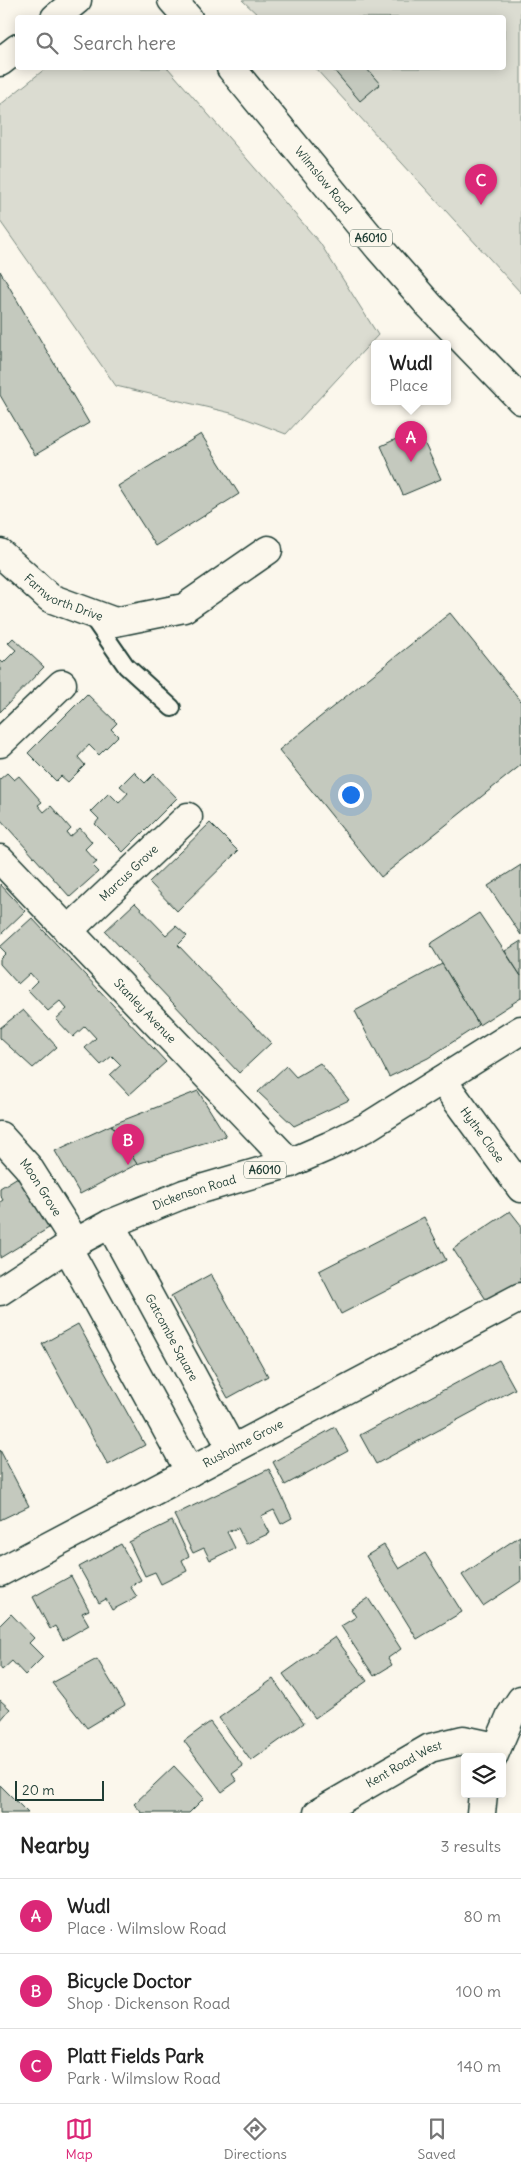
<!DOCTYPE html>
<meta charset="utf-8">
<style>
:root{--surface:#fff;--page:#f2f2f2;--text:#222;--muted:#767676;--line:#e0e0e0;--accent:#db2777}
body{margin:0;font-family:Delius,sans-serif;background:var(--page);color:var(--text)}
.controls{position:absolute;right:15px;bottom:15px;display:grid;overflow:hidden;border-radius:5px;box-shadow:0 2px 12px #0003}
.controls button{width:45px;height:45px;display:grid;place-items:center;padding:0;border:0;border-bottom:1px solid var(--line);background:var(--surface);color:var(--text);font:25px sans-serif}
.scale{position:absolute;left:15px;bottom:12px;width:89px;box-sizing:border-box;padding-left:5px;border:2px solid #1f3d34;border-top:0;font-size:14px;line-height:18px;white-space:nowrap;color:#1f3d34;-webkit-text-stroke:4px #fbf7ec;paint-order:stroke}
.you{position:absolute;left:350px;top:794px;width:18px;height:18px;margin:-12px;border:4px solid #fff;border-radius:50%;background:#1a73e8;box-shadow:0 0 0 8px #1a73e833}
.badge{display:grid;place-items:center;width:32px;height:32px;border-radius:50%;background:var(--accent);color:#fff;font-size:16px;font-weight:700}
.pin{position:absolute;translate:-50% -41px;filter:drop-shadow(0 1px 2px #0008)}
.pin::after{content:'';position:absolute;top:26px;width:18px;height:15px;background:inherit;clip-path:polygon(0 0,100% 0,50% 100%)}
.popup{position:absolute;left:371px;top:340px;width:80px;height:65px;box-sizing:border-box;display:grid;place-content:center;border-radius:5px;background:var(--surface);filter:drop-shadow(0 1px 4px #0005);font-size:16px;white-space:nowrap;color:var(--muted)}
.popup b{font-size:19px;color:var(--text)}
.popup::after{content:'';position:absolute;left:50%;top:100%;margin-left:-10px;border:10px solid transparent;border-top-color:var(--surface)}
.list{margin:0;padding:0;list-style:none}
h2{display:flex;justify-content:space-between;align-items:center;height:65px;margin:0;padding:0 20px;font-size:21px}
h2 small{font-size:16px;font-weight:400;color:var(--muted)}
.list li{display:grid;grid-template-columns:32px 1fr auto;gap:15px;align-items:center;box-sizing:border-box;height:75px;padding:0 20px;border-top:1px solid var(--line)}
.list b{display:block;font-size:19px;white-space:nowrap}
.list p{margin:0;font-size:16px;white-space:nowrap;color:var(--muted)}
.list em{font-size:16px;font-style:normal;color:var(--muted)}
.icon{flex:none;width:28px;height:28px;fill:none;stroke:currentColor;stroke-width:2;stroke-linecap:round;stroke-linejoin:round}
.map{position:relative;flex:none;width:521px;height:1813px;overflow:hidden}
.search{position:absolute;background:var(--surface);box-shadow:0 2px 12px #0003;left:15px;right:15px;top:15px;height:55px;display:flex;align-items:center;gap:12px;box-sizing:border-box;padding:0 18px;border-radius:5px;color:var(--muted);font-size:19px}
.sheet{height:290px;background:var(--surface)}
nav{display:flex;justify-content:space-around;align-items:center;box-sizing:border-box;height:70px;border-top:1px solid var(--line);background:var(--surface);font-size:14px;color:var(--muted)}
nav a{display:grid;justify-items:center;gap:2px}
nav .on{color:var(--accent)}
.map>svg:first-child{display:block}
</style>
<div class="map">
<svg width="521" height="1813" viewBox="0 0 521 1813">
<rect width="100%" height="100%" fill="#fbf7ec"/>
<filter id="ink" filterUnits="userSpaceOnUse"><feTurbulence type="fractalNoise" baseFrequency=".02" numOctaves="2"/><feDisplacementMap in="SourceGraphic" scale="10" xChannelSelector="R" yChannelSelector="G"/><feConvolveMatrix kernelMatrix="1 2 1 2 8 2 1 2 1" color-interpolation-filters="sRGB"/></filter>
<g filter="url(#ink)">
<g fill="#dbdcd1" stroke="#7d8c82">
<path d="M242 0H521V293L315 68H504V18L260 17Z"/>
<path d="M46 68H168L320 243 378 335 286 434 231 413 116 386 0 221V105Z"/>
</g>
<g fill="#c4c9be" stroke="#1f3d34">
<path d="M332 68H366L380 84 360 101Z"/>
<path d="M0 271 89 423 35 455 0 395Z"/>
<path d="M418 429 441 479 403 495 381 446Z"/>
<path d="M201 434 239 494 156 546 118 486Z"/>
<path d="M450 613 521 701V765L381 877 279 750Z"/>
<path d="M13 638 44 667 0 712V660L3 663 16 650 8 643Z"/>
<path d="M87 694 117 723 111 729 118 736 99 755 89 745 78 757 85 765 68 782 61 776 56 781 28 753Z"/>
<path d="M134 772 145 783 154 774 177 798 123 852 95 824 99 819 91 811 109 793 119 803 128 793 120 786Z"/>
<path d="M7 773 14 780 19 776 42 802 38 805 44 812 51 806 71 829 67 833 70 837 80 828 92 842 85 849 97 862 92 866 98 872 70 897 0 819V779Z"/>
<path d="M210 823 238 851 177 911 149 882Z"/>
<path d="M521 865V935L488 886Z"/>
<path d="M0 884 25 911 0 935Z"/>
<path d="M135 903 166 935 176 926 187 936 178 945 271 1043 239 1073 105 931Z"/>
<path d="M479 913 521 976V998L479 1025 430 944Z"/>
<path d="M32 918 166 1062 129 1095 110 1075 121 1065 112 1056 101 1065 85 1048 96 1038 85 1026 73 1037 56 1019 67 1009 60 1001 48 1011 28 990 37 981 30 973 18 984 0 964V959L6 953 0 947Z"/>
<path d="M521 941V976L505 951Z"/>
<path d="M442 964 479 1025 428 1058 389 1077 355 1011Z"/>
<path d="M23 1010 57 1047 33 1068 0 1038V1028Z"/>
<path d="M320 1063 349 1100 294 1126 258 1092 286 1066 296 1077Z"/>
<path d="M198 1091 226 1136 137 1164 111 1125Z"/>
<path d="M111 1125 137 1164 80 1194 55 1151Z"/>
<path d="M26 1172 52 1226 0 1258V1202L3 1200 0 1195V1188Z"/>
<path d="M510 1211 521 1225V1284L487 1301 453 1249Z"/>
<path d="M424 1217 446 1260 341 1314 319 1271Z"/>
<path d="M211 1274 268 1376 228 1398 171 1296Z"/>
<path d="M78 1324 145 1445 108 1465 42 1344Z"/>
<path d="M499 1360 515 1389 376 1464 360 1435Z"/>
<path d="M335 1427 348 1451 285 1485 273 1462Z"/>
<path d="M0 1450 29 1506 0 1520Z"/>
<path d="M269 1469 292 1518 281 1524 274 1510 261 1516 270 1533 246 1544 238 1528 227 1532 235 1548 210 1560 204 1548 193 1553 174 1515Z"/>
<path d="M172 1521 189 1556 182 1560 187 1571 161 1584 155 1572 145 1576 129 1542Z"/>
<path d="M520 1536 521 1581 483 1606 462 1575Z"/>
<path d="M121 1544 141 1580 130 1586 137 1597 112 1610 106 1599 99 1603 79 1567Z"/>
<path d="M384 1545 399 1569 425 1553 462 1612 417 1639 366 1556Z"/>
<path d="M71 1576 89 1610 82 1613 89 1625 63 1640 55 1626 50 1629 33 1597Z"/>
<path d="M368 1598 401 1649 388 1658 392 1665 374 1676 341 1626 356 1617 351 1609Z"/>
<path d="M11 1614 34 1638 29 1643 43 1657 25 1675 12 1661 2 1670 0 1667V1625Z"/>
<path d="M335 1637 367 1681 315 1718 283 1674Z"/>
<path d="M97 1659 125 1705 87 1728 52 1683Z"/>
<path d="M273 1679 304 1723 251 1761 219 1718Z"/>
<path d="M0 1700 10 1709 0 1721Z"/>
<path d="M210 1722 243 1766 232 1774 237 1781 222 1792 184 1741Z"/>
<path d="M174 1766 204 1798 189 1813H142L134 1804Z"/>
<path d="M0 1785 28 1813H0Z"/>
</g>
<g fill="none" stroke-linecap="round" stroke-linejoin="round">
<g stroke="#1f3d34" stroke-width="20">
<path id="lane" d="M90 614 126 666 172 708"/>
</g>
<g stroke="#1f3d34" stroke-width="31">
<g id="street">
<path d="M55 18 77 0"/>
<path d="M0 62 18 48"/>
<path id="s1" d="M0 553 50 598 115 622 184 608 268 550"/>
<path d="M0 743 62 684"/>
<path id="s2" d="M0 859 290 1163"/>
<path id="s3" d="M68 931 188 817"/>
<path id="s4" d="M442 1080 521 1188"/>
<path id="s5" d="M0 1136 28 1167 76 1243"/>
<path id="s6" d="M110 1224 232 1449"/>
<path d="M67 1247 190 1472"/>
<path id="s7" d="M0 1572 521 1297"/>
<path d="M493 1757 511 1715 521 1700"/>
<path id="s8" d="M318 1813 430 1748 463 1740 496 1747"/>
<path d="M481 1813 483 1794"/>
</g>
</g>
<g stroke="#1f3d34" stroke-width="31">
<g id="highway">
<path d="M172 0 188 18"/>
<path id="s9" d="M231 68 379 248 429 305 521 400"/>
<path id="s10" d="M0 1291 67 1247 110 1224 184 1194 290 1163 329 1146 367 1127 521 1030"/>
</g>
</g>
<use href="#lane" stroke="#fbf7ec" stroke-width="16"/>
<use href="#street" stroke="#fbf7ec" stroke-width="28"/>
<use href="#highway" stroke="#fbf7ec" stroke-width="28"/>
</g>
</g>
<g text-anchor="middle" stroke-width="4" stroke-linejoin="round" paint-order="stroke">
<g fill="#fbf7ec" stroke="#61756b" stroke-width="1">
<rect x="350" y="229.5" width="42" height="17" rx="4"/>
<rect x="244" y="1161.5" width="42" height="17" rx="4"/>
</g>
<g font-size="11" font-weight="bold" fill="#1f3d34">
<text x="371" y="242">A6010</text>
<text x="265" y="1174">A6010</text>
</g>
<g font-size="12" fill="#1f3d34" stroke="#fbf7ec">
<text dy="4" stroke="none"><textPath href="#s9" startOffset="145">Wilmslow Road</textPath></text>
<text dy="4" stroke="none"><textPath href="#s1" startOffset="79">Farnworth Drive</textPath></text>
<text dy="4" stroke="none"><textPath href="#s3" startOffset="84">Marcus Grove</textPath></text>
<text dy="4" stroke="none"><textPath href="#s2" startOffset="210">Stanley Avenue</textPath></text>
<text dy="4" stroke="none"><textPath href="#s4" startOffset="68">Hythe Close</textPath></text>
<text dy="4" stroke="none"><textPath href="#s5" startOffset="66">Moon Grove</textPath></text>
<text dy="4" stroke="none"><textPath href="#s10" startOffset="219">Dickenson Road</textPath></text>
<text dy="4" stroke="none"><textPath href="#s6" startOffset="129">Gatcombe Square</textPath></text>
<text dy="4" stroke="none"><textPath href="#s7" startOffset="275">Rusholme Grove</textPath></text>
<text dy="4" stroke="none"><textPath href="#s8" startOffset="99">Kent Road West</textPath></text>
</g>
</g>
</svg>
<div class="controls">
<button><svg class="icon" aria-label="layers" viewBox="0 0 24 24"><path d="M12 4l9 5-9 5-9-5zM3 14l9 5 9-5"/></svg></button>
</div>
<div class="scale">20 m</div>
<div class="you"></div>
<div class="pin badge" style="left:411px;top:462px">A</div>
<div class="popup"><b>Wudl</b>Place</div>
<div class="pin badge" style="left:128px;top:1165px">B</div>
<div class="pin badge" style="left:481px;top:205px">C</div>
<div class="search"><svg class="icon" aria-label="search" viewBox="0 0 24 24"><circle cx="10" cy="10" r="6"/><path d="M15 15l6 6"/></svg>Search here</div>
</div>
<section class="sheet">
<h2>Nearby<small>3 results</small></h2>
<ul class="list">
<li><span class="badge">A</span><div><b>Wudl</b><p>Place · Wilmslow Road</p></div><em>80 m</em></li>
<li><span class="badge">B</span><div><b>Bicycle Doctor</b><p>Shop · Dickenson Road</p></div><em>100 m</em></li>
<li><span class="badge">C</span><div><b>Platt Fields Park</b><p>Park · Wilmslow Road</p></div><em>140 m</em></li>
</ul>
</section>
<nav>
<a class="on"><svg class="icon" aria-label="map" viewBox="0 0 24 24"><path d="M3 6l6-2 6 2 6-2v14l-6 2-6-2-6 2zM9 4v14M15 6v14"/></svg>Map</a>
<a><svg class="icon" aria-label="directions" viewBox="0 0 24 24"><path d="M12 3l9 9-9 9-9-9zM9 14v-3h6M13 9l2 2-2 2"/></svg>Directions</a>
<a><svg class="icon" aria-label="saved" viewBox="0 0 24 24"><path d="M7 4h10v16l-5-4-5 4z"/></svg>Saved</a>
</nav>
